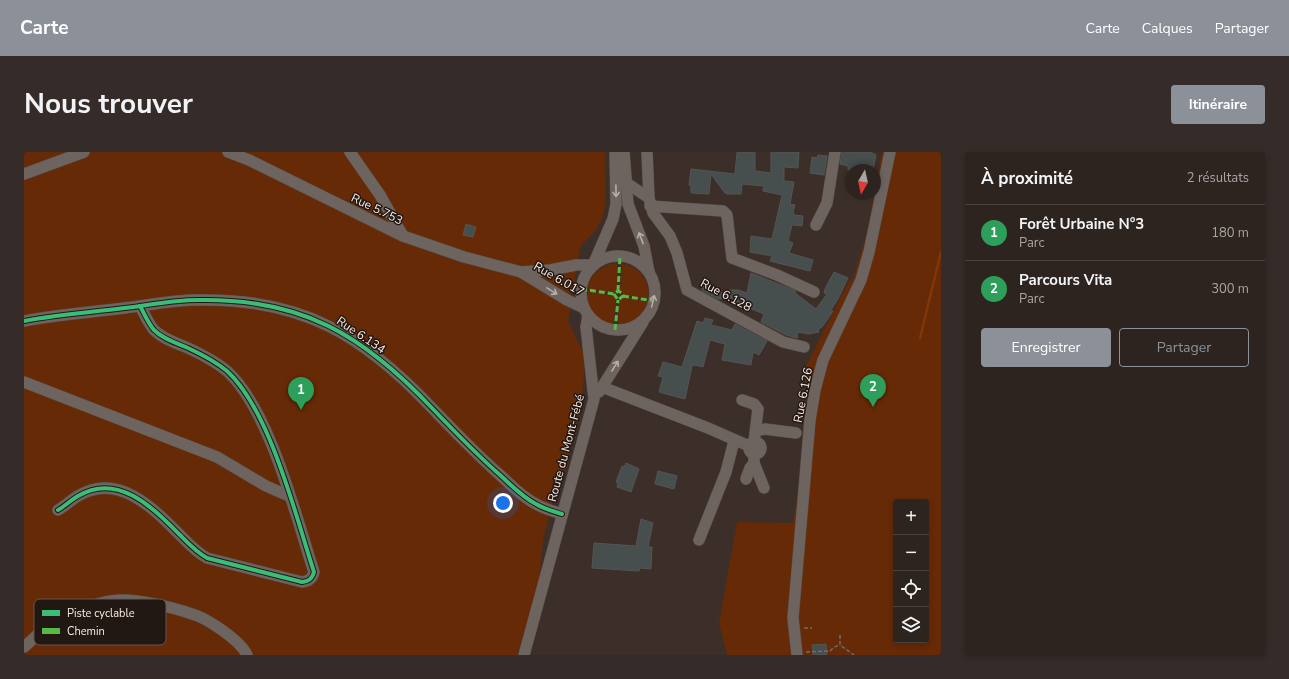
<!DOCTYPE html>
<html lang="fr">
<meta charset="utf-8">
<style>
:root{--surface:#2d231f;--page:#352b28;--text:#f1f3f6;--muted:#a7a4a4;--line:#48403d;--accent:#8c9099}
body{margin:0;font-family:"Nunito Sans",sans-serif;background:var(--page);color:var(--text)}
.controls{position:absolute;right:12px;bottom:12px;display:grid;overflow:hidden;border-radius:4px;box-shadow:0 2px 6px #0003}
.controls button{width:36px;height:36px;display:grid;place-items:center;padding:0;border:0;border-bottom:1px solid var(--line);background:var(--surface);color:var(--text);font:20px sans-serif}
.compass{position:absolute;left:821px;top:12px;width:36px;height:36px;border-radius:50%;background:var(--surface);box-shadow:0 2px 6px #0003;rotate:189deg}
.you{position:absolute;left:479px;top:351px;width:14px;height:14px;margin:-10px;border:3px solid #fff;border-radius:50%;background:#1a73e8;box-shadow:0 0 0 6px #1a73e833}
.badge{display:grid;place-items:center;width:26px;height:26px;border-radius:50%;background:var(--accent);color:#fff;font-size:13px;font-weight:700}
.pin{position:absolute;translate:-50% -33px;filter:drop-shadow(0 1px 2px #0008)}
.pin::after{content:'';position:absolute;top:21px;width:14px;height:12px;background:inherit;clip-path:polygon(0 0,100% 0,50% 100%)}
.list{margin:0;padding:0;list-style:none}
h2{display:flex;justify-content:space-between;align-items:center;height:52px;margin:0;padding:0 16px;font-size:17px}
h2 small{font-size:13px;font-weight:400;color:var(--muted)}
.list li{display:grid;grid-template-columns:26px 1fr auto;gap:12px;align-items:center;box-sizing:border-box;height:56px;padding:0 16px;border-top:1px solid var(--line)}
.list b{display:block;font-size:15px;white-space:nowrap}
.list p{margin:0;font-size:13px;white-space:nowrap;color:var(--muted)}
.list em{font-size:13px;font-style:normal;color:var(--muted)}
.actions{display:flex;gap:8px;padding:12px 16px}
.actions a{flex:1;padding:9px 0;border:1px solid var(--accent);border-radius:4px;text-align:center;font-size:14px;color:var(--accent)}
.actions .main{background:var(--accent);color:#fff}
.icon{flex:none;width:22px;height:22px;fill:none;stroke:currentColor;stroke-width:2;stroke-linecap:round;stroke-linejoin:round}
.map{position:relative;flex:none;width:917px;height:503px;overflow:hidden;border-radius:4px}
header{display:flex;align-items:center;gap:24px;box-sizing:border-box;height:56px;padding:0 20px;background:var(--accent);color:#fff}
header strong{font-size:19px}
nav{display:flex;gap:22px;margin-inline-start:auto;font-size:14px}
.intro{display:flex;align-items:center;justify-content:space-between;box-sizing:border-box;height:96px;padding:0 24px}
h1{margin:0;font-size:28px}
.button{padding:10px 18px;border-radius:4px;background:var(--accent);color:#fff;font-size:14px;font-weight:700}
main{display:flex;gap:24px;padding:0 24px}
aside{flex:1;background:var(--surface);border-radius:4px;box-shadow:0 2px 6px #0003}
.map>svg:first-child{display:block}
</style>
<header>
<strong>Carte</strong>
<nav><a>Carte</a><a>Calques</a><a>Partager</a></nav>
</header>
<div class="intro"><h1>Nous trouver</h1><a class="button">Itinéraire</a></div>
<main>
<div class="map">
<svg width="917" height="503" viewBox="0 0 917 503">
<rect width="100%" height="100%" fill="#3c2f29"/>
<g fill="#662a06" fill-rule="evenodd">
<path d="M0 0H581L582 49 579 65 572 78 556 95 544 169 559 200 561 213 558 244 540 321 533 333 519 388 515 432 493 503H0Z"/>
<path d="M858 0H917V503H703L695 471 713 370 769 371 777 323 779 274 784 239 782 225H779L783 212 824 131 829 126 842 85ZM872 350H902V488H872Z"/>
<path d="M593 111V139L590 141 563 137C566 121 579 113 593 111Z"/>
<path d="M598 112C615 114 627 130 624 147L599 143 596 139Z"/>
<path d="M562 139 590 144 592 147 589 173C573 170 561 156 562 139Z"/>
<path d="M598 145 624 150C619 165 608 171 594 173L595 148Z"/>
</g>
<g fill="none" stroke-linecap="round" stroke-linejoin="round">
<path stroke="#843604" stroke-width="2.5" d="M896 186 917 100"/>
</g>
<g fill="#464e4e" stroke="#545554">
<path d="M713 0H731V19L747 21V0H775L774 16 760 15V29L770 30 766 52 771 53 769 60 770 63 779 64 778 74 768 73 764 89 769 91 765 101 789 108 786 119 746 109 748 104 726 100 727 84 748 87 758 43 739 39 740 34 718 32 717 42H703L700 40 687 22 685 42 667 41V34L665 33 667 17 711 22Z"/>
<path d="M818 0H846L852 3 849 18H824V14L816 12Z"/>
<path d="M794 3 803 4 800 23 786 21 788 5 793 6Z"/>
<path d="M442 72 452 75 449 85 439 83Z"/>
<path d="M810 120 824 126 814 147 807 158 809 159 799 174 794 178 795 180 784 182 774 180 773 186 762 183 737 170 740 162 725 156 724 158 716 155 717 153 709 150 711 146 694 147 679 139 677 131 705 144V138H714L723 141 727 121 772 139 771 141 792 157 803 142 800 141 801 137Z"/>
<path d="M681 166 689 168 687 173 708 178 711 172 743 189 735 203 729 200 727 213 698 208 701 192 686 188 679 215 671 213 668 214 661 247 635 240 639 225 634 224 639 210 658 215 673 169 679 171Z"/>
<path d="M602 311 615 317 607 340 593 335 594 331 592 330 598 314 600 315Z"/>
<path d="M634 319 653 324 650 337 631 332Z"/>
<path d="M617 367 629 371 624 395H628L627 417 616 416 615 419 568 416 570 391 612 394Z"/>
<path d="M802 492 803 503H789L788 493Z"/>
</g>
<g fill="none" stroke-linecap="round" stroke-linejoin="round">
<g stroke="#594e48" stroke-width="12">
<g id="minor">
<path d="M204 0 225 8 379 84 440 105 497 120 526 118 552 113H569L589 67 592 52 591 0"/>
<path d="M326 0 356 43 379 84"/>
<path d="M600 0 604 52 620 94 625 120"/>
<path d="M623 0 625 46"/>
<path d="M0 22 60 0"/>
<path d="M601 30 625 46 629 61 646 84 653 101 663 138 759 190 780 195"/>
<path d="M626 54 699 59 703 63 708 106 753 123 790 140"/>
<path d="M792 73 803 51 811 0"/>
<circle cx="594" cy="141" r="37"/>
<path d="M497 120 543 148 560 156"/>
<path d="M0 169C33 163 67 160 101 156 125 153 149 148 174 148 278 146 339 183 408 256 430 279 452 302 476 323 487 333 498 345 512 352 520 357 529 359 538 362"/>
<path d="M0 230 193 305 242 334 265 344"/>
<path d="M578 235 684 276 725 294"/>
<path d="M575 240 619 170"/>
<path d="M718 248 730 252 734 257 730 290"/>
<path d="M732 279 741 277 772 281"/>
<circle cx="731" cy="296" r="6"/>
<path d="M730 302V311L740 336"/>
<path d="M722 327 726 316 730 311"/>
<path d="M34 358C41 354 47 348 54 344 94 320 129 356 155 382 164 391 172 400 183 406L278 430C285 429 288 427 290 420 272 365 246 258 203 219 192 210 177 202 164 196 152 191 139 187 130 178 124 171 120 161 116 154"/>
<path d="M675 388 702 320 710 289"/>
<path d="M0 495C11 486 22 473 35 465 45 459 84 448 96 448 117 448 148 455 168 462 183 466 217 489 223 503"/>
<path d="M500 503 570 247 562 175 564 163"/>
<path d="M773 503 769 466 786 268 791 238 799 208 837 128 845 100 866 0"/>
</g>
</g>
<g stroke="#746b67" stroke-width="1.5" stroke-dasharray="4 2" stroke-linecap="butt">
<path d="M780 476H788"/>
<path d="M816 483V493L830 503"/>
<path d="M782 500 806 499 810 495 816 493"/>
</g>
<use href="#minor" stroke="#6d645f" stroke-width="11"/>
<g stroke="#58b947" stroke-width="3" stroke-dasharray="6 3" stroke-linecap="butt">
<path d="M557 137 590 142 594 139 598 141 599 144 594 148 590 142"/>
<path d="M594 139 596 104"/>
<path d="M599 144 630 149"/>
<path d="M591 178 594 148"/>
</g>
<g stroke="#221813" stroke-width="6">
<g id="cycleway">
<path d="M0 169C33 163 67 160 101 156 125 153 149 148 174 148 278 146 339 183 408 256 430 279 452 302 476 323 487 333 498 345 512 352 520 357 529 359 538 362"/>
<path d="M34 358C41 354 47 348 54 344 94 320 129 356 155 382 164 391 172 400 183 406L278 430C285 429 288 427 290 420 272 365 246 258 203 219 192 210 177 202 164 196 152 191 139 187 130 178 124 171 120 161 116 154"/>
</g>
</g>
<use href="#cycleway" stroke="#3abd76" stroke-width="4"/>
</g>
<defs><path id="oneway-shaft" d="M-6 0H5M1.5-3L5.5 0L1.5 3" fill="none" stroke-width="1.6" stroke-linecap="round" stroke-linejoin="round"/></defs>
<g stroke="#baada7">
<use href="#oneway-shaft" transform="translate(592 39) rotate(89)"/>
<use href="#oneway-shaft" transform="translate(617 86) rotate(-111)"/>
<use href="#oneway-shaft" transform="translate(528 139) rotate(32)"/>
<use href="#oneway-shaft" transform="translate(629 149) rotate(-77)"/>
<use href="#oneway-shaft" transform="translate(591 214) rotate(-58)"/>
</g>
<g text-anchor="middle" stroke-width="3" stroke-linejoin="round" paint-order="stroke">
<g font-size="12" fill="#f9e9e2" stroke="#221813">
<text transform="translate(353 57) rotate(26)" y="4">Rue 5.753</text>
<text transform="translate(535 127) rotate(30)" y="4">Rue 6.017</text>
<text transform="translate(702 143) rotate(28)" y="4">Rue 6.128</text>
<text transform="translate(337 183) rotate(34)" y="4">Rue 6.134</text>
<text transform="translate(779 243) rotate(-79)" y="4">Rue 6.126</text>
<text transform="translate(542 296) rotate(-75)" y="4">Route du Mont-Fébé</text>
</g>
</g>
<rect x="10" y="447" width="132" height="46" rx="6" fill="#221813" stroke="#625751" stroke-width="1"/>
<rect x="18" y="458" width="18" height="6" fill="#3abd76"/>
<rect x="18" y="476" width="18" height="6" fill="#58b947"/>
<g font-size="11" fill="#f9e9e2">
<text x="43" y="465">Piste cyclable</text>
<text x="43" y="483">Chemin</text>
</g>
</svg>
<div class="controls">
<button>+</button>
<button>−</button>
<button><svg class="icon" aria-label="locate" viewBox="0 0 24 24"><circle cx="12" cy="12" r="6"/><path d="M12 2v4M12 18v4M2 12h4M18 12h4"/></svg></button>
<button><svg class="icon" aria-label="layers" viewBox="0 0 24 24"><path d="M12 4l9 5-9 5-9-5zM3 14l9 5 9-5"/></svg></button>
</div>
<svg class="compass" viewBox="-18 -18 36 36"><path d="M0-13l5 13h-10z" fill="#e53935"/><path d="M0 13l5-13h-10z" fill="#a7a4a4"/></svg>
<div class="you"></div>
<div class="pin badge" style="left:277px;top:258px;background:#2e9e5b">1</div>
<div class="pin badge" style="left:849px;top:255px;background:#2e9e5b">2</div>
</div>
<aside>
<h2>À proximité<small>2 résultats</small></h2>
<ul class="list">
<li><span class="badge" style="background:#2e9e5b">1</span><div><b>Forêt Urbaine N°3</b><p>Parc</p></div><em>180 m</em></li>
<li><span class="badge" style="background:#2e9e5b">2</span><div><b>Parcours Vita</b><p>Parc</p></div><em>300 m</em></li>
</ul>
<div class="actions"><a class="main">Enregistrer</a><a>Partager</a></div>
</aside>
</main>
